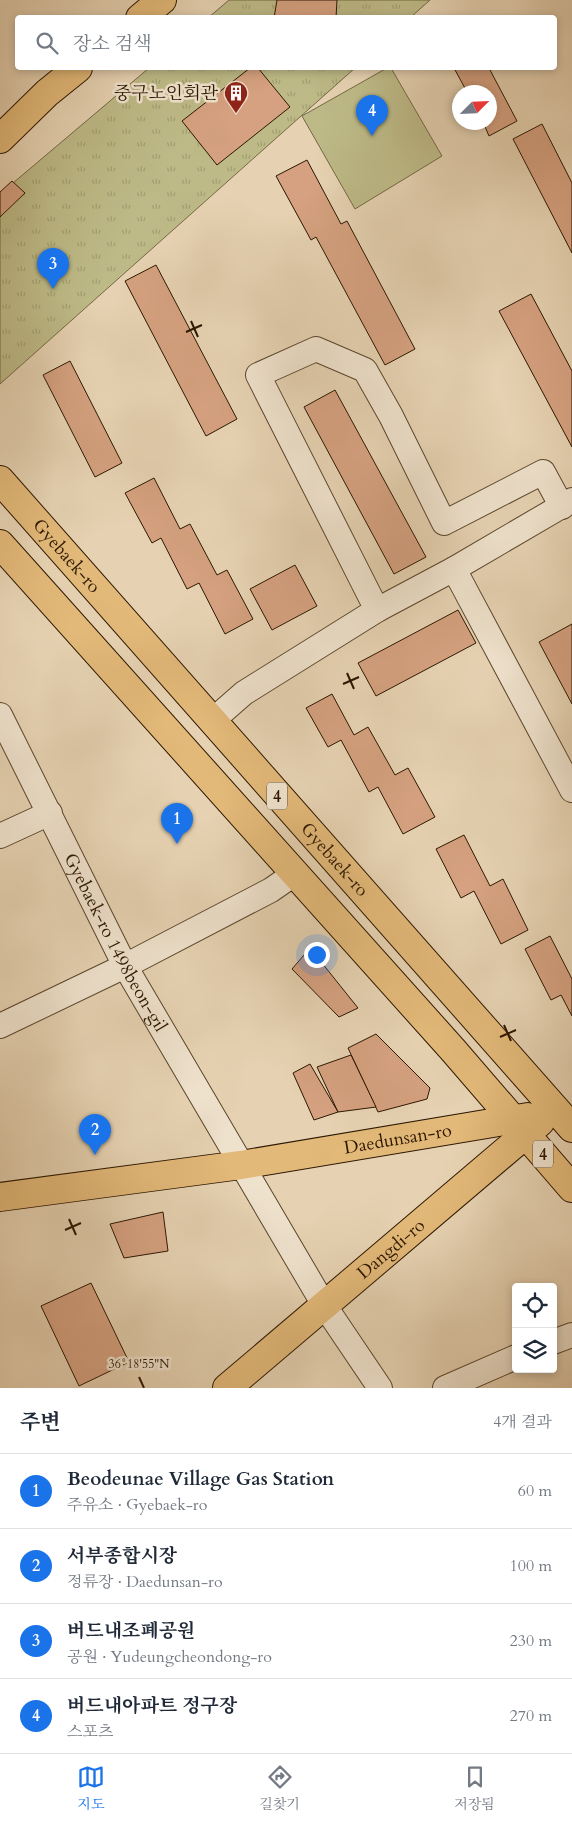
<!DOCTYPE html>
<html lang="ko">
<meta charset="utf-8">
<style>
:root{--surface:#fff;--page:#f2f2f3;--text:#1f2937;--muted:#747a83;--line:#e0e1e3;--accent:#1a73e8}
body{margin:0;font-family:Cardo,"Noto Serif KR",serif;background:var(--page);color:var(--text)}
.controls{position:absolute;right:15px;bottom:15px;display:grid;overflow:hidden;border-radius:5px;box-shadow:0 2px 8px #0003}
.controls button{width:45px;height:45px;display:grid;place-items:center;padding:0;border:0;border-bottom:1px solid var(--line);background:var(--surface);color:var(--text);font:25px sans-serif}
.compass{position:absolute;left:452px;top:85px;width:45px;height:45px;border-radius:50%;background:var(--surface);box-shadow:0 2px 8px #0003;rotate:66deg}
.you{position:absolute;left:316px;top:954px;width:18px;height:18px;margin:-12px;border:4px solid #fff;border-radius:50%;background:#1a73e8;box-shadow:0 0 0 8px #1a73e833}
.badge{display:grid;place-items:center;width:32px;height:32px;border-radius:50%;background:var(--accent);color:#fff;font-size:16px;font-weight:700}
.pin{position:absolute;translate:-50% -41px;filter:drop-shadow(0 1px 2px #0008)}
.pin::after{content:'';position:absolute;top:26px;width:18px;height:15px;background:inherit;clip-path:polygon(0 0,100% 0,50% 100%)}
.list{margin:0;padding:0;list-style:none}
h2{display:flex;justify-content:space-between;align-items:center;height:65px;margin:0;padding:0 20px;font-size:21px}
h2 small{font-size:16px;font-weight:400;color:var(--muted)}
.list li{display:grid;grid-template-columns:32px 1fr auto;gap:15px;align-items:center;box-sizing:border-box;height:75px;padding:0 20px;border-top:1px solid var(--line)}
.list b{display:block;font-size:19px;white-space:nowrap}
.list p{margin:0;font-size:16px;white-space:nowrap;color:var(--muted)}
.list em{font-size:16px;font-style:normal;color:var(--muted)}
.icon{flex:none;width:28px;height:28px;fill:none;stroke:currentColor;stroke-width:2;stroke-linecap:round;stroke-linejoin:round}
.map{position:relative;flex:none;width:572px;height:1388px;overflow:hidden}
.search{position:absolute;background:var(--surface);box-shadow:0 2px 8px #0003;left:15px;right:15px;top:15px;height:55px;display:flex;align-items:center;gap:12px;box-sizing:border-box;padding:0 18px;border-radius:5px;color:var(--muted);font-size:19px}
.sheet{height:365px;background:var(--surface)}
nav{display:flex;justify-content:space-around;align-items:center;box-sizing:border-box;height:70px;border-top:1px solid var(--line);background:var(--surface);font-size:14px;color:var(--muted)}
nav a{display:grid;justify-items:center;gap:2px}
nav .on{color:var(--accent)}
.map>svg:first-child{display:block}
</style>
<div class="map">
<svg width="572" height="1388" viewBox="0 0 572 1388">
<defs>
<pattern id="park-tufts" width="24" height="20" patternUnits="userSpaceOnUse" patternTransform="scale(1.25)"><rect width="24" height="20" fill="#bdba87"/><path d="M3 7l-1-3M5 7V3M7 7l1-3M15 17l-1-3M17 17v-4M19 17l1-3" fill="none" stroke="#a39f73"/></pattern>
</defs>
<rect width="100%" height="100%" fill="#e6d2b2"/>
<filter id="stains"><feTurbulence type="fractalNoise" baseFrequency=".004" numOctaves="4"/><feColorMatrix values="0 0 0 0 .2 0 0 0 0 .09 0 0 0 0 .02 0 0 0 .5 -.17"/></filter>
<radialGradient id="worn" r=".72"><stop offset=".6" stop-color="#630" stop-opacity="0"/><stop offset="1" stop-color="#630" stop-opacity=".3"/></radialGradient>
<g fill="url(#park-tufts)" stroke="#746844">
<path d="M229 0H430L411 17 208 18Z"/>
<path d="M149 68H355L0 384V194Z"/>
</g>
<path fill="#bdba87" stroke="#746844" d="M387 68H391L442 156 355 209 302 116Z"/>
<g fill="#d5a180" stroke="#2c1700">
<path d="M277 0H337L336 18H274Z"/>
<path d="M250 68H258L290 107 217 165 182 121Z"/>
<path d="M454 68H489L517 121 489 136 483 122H490V92H467Z"/>
<path d="M542 124 572 183V253L513 139Z"/>
<path d="M307 160 341 224 347 221 415 349 385 365 316 237 311 240 276 176Z"/>
<path d="M12 181 25 193 0 217V192Z"/>
<path d="M156 265 237 419 206 436 125 281Z"/>
<path d="M531 294 572 371V447L499 311Z"/>
<path d="M70 361 122 463 95 477 43 375Z"/>
<path d="M335 390 426 557 394 574 304 407Z"/>
<path d="M154 478 180 529 190 524 217 575 227 570 253 619 225 634 199 583 187 589 161 538 152 543 125 493Z"/>
<path d="M295 565 317 606 272 630 250 589Z"/>
<path d="M458 610 476 643 376 696 358 663Z"/>
<path d="M572 624V704L539 642Z"/>
<path d="M332 694 354 735 368 727 395 775 408 768 435 817 403 834 378 787 369 792 341 740 328 747 306 708Z"/>
<path d="M464 835 490 886 503 879 528 930 501 944 474 891 461 898 436 849Z"/>
<path d="M550 936 572 979V1016L561 995 551 1000 525 949Z"/>
<path d="M310 948 358 1008 339 1017 292 969Z"/>
<path d="M376 1034 430 1088 427 1099 378 1112 348 1048Z"/>
<path d="M351 1055 376 1107 338 1112 317 1067Z"/>
<path d="M310 1064 338 1112 314 1120 293 1073Z"/>
<path d="M163 1212 168 1251 124 1258 110 1224Z"/>
<path d="M91 1283 129 1362 79 1386 41 1306Z"/>
</g>
<g fill="none" stroke-linecap="round" stroke-linejoin="round">
<g stroke="#5a462c" stroke-width="26">
<g id="minor">
<path d="M454 569 572 790"/>
<path d="M377 610 258 375 316 349 365 370 391 416 444 523 543 472 562 507"/>
<path id="s1" d="M0 715 125 966 324 1305 380 1388"/>
<path d="M212 721 244 693 377 610 454 569 572 500"/>
<path d="M0 836 50 813"/>
<path d="M0 1026 125 966 271 890 294 874"/>
<path d="M553 1342 572 1335"/>
<path d="M445 1388 516 1357"/>
</g>
</g>
<g stroke="#2c1700" stroke-width="30">
<g id="major">
<path d="M140 18 162 0"/>
<path d="M0 139 47 93 78 68"/>
<path id="s2" d="M0 480 572 1128"/>
<path d="M0 544 453 1050 572 1188"/>
<path id="s3" d="M0 1197 241 1165 528 1117"/>
<path id="s4" d="M227 1388 540 1122"/>
</g>
</g>
<use href="#minor" stroke="#efe2cd" stroke-width="24"/>
<use href="#major" stroke="#e3b979" stroke-width="28"/>
</g>
<path fill="none" stroke="#2c1700" stroke-width="2" d="M191 321 198 337M186 332 202 325M347 673 354 689M343 684 359 677M504 1025 511 1041M500 1037 516 1030M69 1219 76 1235M65 1230 81 1223M139 1377 144 1388"/>
<defs>
<g id="building-pin" transform="scale(1.25)"><path d="M0 17L-7.5 6A9.5 9.5 0 1 1 7.5 6Z" fill="#8f2418" stroke="#efe2cd"/><path d="M-4-6H4V6H1V3H-1V6H-4ZM-2.5-4.3h1.7v1.8h-1.7ZM.8-4.3h1.7v1.8H.8ZM-2.5-1h1.7V.8h-1.7ZM.8-1h1.7V.8H.8Z" fill="#fff"/></g>
</defs>
<g fill-rule="evenodd">
<use href="#building-pin" x="236" y="93"/>
</g>
<g text-anchor="middle" stroke-width="5" stroke-linejoin="round" paint-order="stroke">
<g fill="#efe2cd" stroke="#66543e" stroke-width="1">
<rect x="267" y="782.5" width="20" height="27" rx="4"/>
<rect x="533" y="1140.5" width="20" height="27" rx="4"/>
</g>
<g font-size="16" font-weight="bold" fill="#2c1700">
<text x="277" y="802">4</text>
<text x="543" y="1160">4</text>
</g>
<g font-size="18" fill="#2c1700" stroke="#efe2cd" text-anchor="end">
<text x="218" y="99">중구노인회관</text>
</g>
<g font-size="18" fill="#2c1700" stroke="#efe2cd">
<text dy="6" stroke="none"><textPath href="#s2" startOffset="101">Gyebaek-ro</textPath></text>
<text dy="6" stroke="none"><textPath href="#s2" startOffset="506">Gyebaek-ro</textPath></text>
<text dy="6" stroke="none"><textPath href="#s1" startOffset="255">Gyebaek-ro 1498beon-gil</textPath></text>
<text dy="6" stroke="none"><textPath href="#s3" startOffset="402">Daedunsan-ro</textPath></text>
<text dy="6" stroke="none"><textPath href="#s4" startOffset="215">Dangdi-ro</textPath></text>
</g>
</g>
<g font-size="12" text-anchor="middle" fill="#2c1700" stroke="#efe2cd" stroke-width="5" stroke-linejoin="round" paint-order="stroke">
<text x="139" y="1368">36°18'55"N</text>
</g>
<rect width="100%" height="100%" filter="url(#stains)"/>
<rect width="100%" height="100%" fill="url(#worn)"/>
</svg>
<div class="controls">
<button><svg class="icon" aria-label="locate" viewBox="0 0 24 24"><circle cx="12" cy="12" r="6"/><path d="M12 2v4M12 18v4M2 12h4M18 12h4"/></svg></button>
<button><svg class="icon" aria-label="layers" viewBox="0 0 24 24"><path d="M12 4l9 5-9 5-9-5zM3 14l9 5 9-5"/></svg></button>
</div>
<svg class="compass" viewBox="-18 -18 36 36"><path d="M0-13l5 13h-10z" fill="#e53935"/><path d="M0 13l5-13h-10z" fill="#747a83"/></svg>
<div class="you"></div>
<div class="pin badge" style="left:177px;top:844px">1</div>
<div class="pin badge" style="left:95px;top:1155px">2</div>
<div class="pin badge" style="left:53px;top:289px">3</div>
<div class="pin badge" style="left:372px;top:136px">4</div>
<div class="search"><svg class="icon" aria-label="search" viewBox="0 0 24 24"><circle cx="10" cy="10" r="6"/><path d="M15 15l6 6"/></svg>장소 검색</div>
</div>
<section class="sheet">
<h2>주변<small>4개 결과</small></h2>
<ul class="list">
<li><span class="badge">1</span><div><b>Beodeunae Village Gas Station</b><p>주유소 · Gyebaek-ro</p></div><em>60 m</em></li>
<li><span class="badge">2</span><div><b>서부종합시장</b><p>정류장 · Daedunsan-ro</p></div><em>100 m</em></li>
<li><span class="badge">3</span><div><b>버드내조폐공원</b><p>공원 · Yudeungcheondong-ro</p></div><em>230 m</em></li>
<li><span class="badge">4</span><div><b>버드내아파트 정구장</b><p>스포츠</p></div><em>270 m</em></li>
</ul>
</section>
<nav>
<a class="on"><svg class="icon" aria-label="map" viewBox="0 0 24 24"><path d="M3 6l6-2 6 2 6-2v14l-6 2-6-2-6 2zM9 4v14M15 6v14"/></svg>지도</a>
<a><svg class="icon" aria-label="directions" viewBox="0 0 24 24"><path d="M12 3l9 9-9 9-9-9zM9 14v-3h6M13 9l2 2-2 2"/></svg>길찾기</a>
<a><svg class="icon" aria-label="saved" viewBox="0 0 24 24"><path d="M7 4h10v16l-5-4-5 4z"/></svg>저장됨</a>
</nav>
